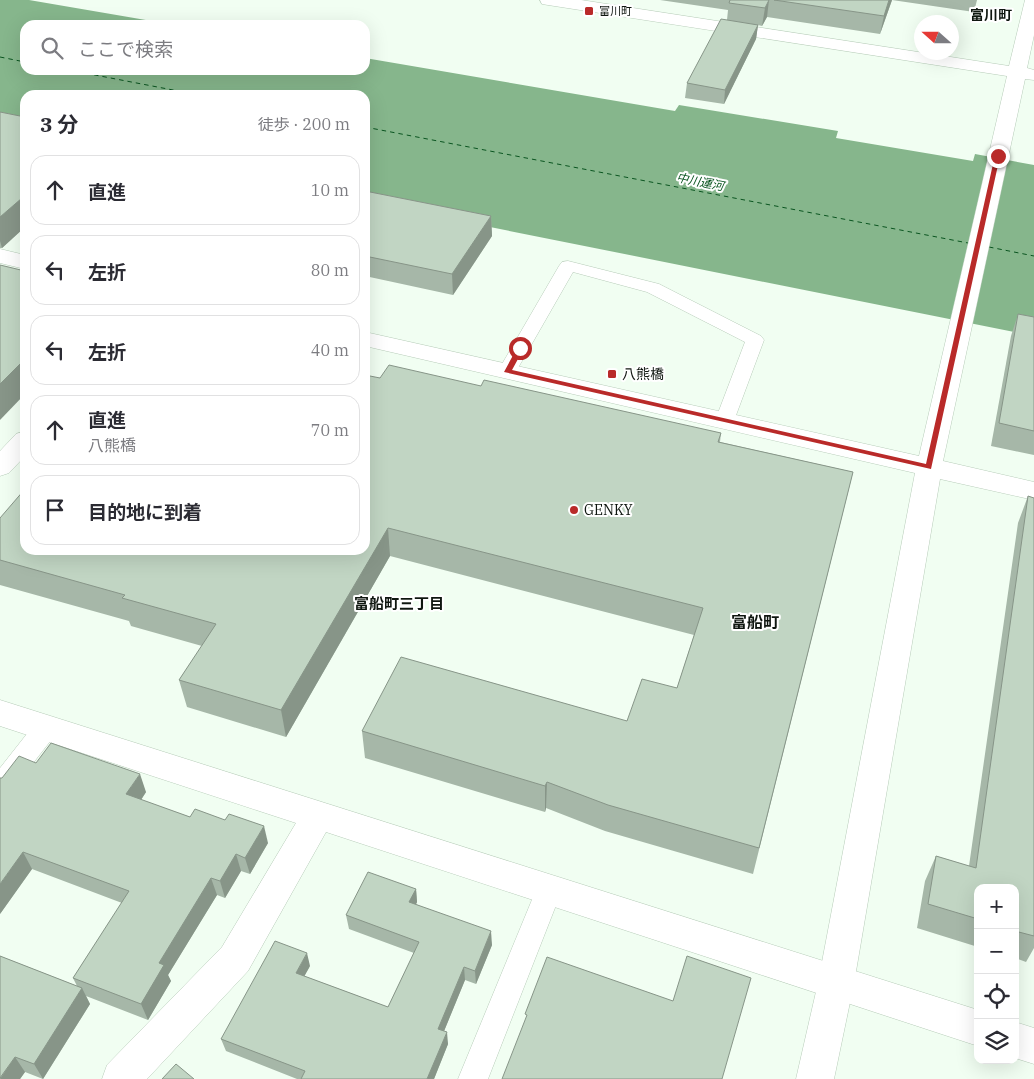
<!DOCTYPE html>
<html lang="ja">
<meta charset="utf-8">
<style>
:root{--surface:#fff;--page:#f2f2f3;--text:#2b2b33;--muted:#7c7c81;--line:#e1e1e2}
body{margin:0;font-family:"IBM Plex Serif","Noto Sans JP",serif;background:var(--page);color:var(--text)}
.controls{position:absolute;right:15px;bottom:15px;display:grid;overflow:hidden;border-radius:10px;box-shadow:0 5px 20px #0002}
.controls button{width:45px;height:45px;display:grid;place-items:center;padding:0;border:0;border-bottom:1px solid var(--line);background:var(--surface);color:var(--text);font:25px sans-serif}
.compass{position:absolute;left:914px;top:15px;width:45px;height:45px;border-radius:50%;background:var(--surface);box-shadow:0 5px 20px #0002;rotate:291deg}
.stop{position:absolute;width:15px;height:15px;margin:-11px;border:4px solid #b92a29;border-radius:50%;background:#fff}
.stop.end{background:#b92a29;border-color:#fff;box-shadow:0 1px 5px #0008}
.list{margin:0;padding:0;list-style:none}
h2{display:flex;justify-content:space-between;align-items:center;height:65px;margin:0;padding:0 20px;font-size:21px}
h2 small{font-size:16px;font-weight:400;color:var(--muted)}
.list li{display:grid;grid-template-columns:32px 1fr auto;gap:15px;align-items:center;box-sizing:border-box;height:70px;margin:0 10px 10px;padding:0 10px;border:1px solid var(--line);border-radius:15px}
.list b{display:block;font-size:19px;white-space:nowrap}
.list p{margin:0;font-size:16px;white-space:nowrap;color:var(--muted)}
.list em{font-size:16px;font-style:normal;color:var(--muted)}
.icon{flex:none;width:28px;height:28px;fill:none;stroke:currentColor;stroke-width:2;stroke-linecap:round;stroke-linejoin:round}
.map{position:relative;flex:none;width:1034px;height:1079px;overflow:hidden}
.search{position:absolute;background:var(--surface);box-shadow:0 5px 20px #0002;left:20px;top:20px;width:350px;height:55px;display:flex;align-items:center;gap:12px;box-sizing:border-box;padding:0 18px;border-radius:15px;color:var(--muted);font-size:19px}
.panel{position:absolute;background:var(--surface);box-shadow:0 5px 20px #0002;left:20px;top:90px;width:350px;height:465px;border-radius:15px}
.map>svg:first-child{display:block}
</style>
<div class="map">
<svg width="1034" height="1079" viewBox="0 0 1034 1079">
<rect width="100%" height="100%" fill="#f1fef2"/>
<path fill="#86b68c" d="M0 0H29L175 25H25V70H365V58L675 111 679 105 838 131 836 138 973 161 975 154 1034 165V336L365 202V95H25V135L0 130Z"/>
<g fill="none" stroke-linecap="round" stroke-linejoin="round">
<g stroke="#0a5520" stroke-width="1" stroke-dasharray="4.5 4" stroke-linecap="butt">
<path d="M0 57 25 62"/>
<path d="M69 70 199 95"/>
<path d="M365 127 968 243"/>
<path d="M989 247 1034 256"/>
</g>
<g stroke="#b7ccb9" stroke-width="1">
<g id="service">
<path d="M568 261 659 284 761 336 764 340 732 426 725 427 718 426 715 421 745 342 647 292 573 272 514 375 507 377 500 375 498 371 559 266 562 262Z"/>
<path d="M46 718 55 721 58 728 55 735 9 794 0 797V768L37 721Z"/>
<path d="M549 878 558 882 562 890 488 1079H458L536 890 540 882Z"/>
</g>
</g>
<g stroke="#b7ccb9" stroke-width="1">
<g id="minor">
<path d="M25 431V456L9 473 0 476V451L16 434Z"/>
<path d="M0 700 978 1010V1046L326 832 248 971 147 1079H102L107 1065 222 947 296 823 0 726Z"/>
<path d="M1015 1022 1034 1028V1064L1015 1058Z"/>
</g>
</g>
<g stroke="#b7ccb9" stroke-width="1">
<g id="tertiary">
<path d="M540 0H581L1009 66 1025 0H1034V35L1027 68 1034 70V80L1025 79 943 461 1034 482V500L940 479 854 983 834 1079H796L818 983 915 473 365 346V332L919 456 1007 76 548 5 542 4Z"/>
<path d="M0 249 25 255V269L0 263Z"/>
</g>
</g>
<use href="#service" fill="#fff" fill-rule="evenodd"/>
<use href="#minor" fill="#fff" fill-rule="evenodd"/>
<use href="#tertiary" fill="#fff" fill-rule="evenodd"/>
</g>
<g fill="#a6b7a8">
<path d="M660 0H892L880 34 767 17 762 26 758 25 756 39 724 104 685 98 687 83 727 20 728 10Z"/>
<path d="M892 0H977L974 12Z"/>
<path d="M0 112 25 117V227L2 248H0Z"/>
<path d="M365 191 491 216 492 236 453 295 365 276Z"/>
<path d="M1018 314 1034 317V455L991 446 1011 336Z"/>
<path d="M380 378 481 386 721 433 720 442 853 472 753 874 605 831 546 808 545 812 365 758 362 731 627 721 677 688 694 635 390 556 286 737 187 707 179 680 202 646 131 626 129 621 0 585V518Z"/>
<path d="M1028 496 1034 498V948L1026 962 1015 958V888H978V947L917 928 925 881 936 856 969 866 1018 523Z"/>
<path d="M36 763 146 792 141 800 190 817 268 843 250 874 241 871 225 898 217 895 168 975 171 981 148 1020 86 996 90 1004 43 1079 25 1072 20 1079H0V956L77 986 73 978 122 903 32 869 0 914Z"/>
<path d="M416 889 417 902 416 904 492 945 476 984 465 980 444 1031 448 1044 434 1079H297L226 1051 221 1039 310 966 304 976 388 1007 414 953 349 929 346 915Z"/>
</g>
<g fill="#879588">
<path d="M769 0 767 17 762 26 765 8Z"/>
<path d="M889 0H892L880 34 884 16Z"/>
<path d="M758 25 756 39 724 104 725 90Z"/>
<path d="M22 198 25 207V227L2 248 0 241V217Z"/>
<path d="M491 216 492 236 453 295 452 274Z"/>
<path d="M25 359V394L0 420V384Z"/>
<path d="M388 528 390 556 286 737 281 710Z"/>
<path d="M140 774 146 792 133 812 126 794Z"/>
<path d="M547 782 546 808 545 812V786Z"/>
<path d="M264 826 268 843 250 874 245 858Z"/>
<path d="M23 852 32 869 0 914V884Z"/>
<path d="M236 854 241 871 225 898 220 881Z"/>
<path d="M211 878 217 895 168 975 171 981 148 1020 141 1004 159 963Z"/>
<path d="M416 889 417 902 411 915 409 902Z"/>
<path d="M491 931 492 945 476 984 475 971Z"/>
<path d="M307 953 310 966 299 986 296 973Z"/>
<path d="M464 967 465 980 440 1041 438 1029Z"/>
<path d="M82 988 90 1004 43 1079 34 1064Z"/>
<path d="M447 1032 448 1044 434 1079H427Z"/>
<path d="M15 1057 25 1072 20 1079H0Z"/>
</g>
<g fill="#c1d5c3" stroke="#879588">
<path d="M730 0H769L765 8 729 3Z"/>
<path d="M774 0H889L884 16Z"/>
<path d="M721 19 758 25 725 90 687 83Z"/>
<path d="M0 112 25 117V198H22L0 217Z"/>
<path d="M365 191 491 216 452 274 365 256Z"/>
<path d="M0 265 25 271V359L0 384Z"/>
<path d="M1018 314 1034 317V431L999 423Z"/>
<path d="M389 365 481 386 484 380 721 433 718 442 853 472 759 848 608 805 547 782 545 786 362 731 401 657 627 721 642 679 677 688 703 608 388 528 281 710 179 680 216 624 122 598 125 595 0 560V518L25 489V550H365V375L380 378Z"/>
<path d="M1028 496 1034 498V936L1015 931V888H978V919L928 904 936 856 976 868Z"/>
<path d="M51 743 140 774 126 794 190 817 195 809 225 820 229 814 264 826 245 858 236 854 220 881 211 878 159 963 164 965 141 1004 73 978 129 891 23 852 0 884V778H2L19 756 36 763Z"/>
<path d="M368 872 416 889 409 902 491 931 475 971 464 967 438 1029 447 1032 427 1079H301L305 1071 221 1039 275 941 307 953 296 973 388 1007 419 942 346 915Z"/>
<path d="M0 956 82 988 34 1064 15 1057 0 1078Z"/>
<path d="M687 956 751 978 722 1079H502L527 1015 525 1014 547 957 673 1001Z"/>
<path d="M176 1064 194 1079H162Z"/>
</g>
<path fill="#b92a29" d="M995 155 1000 156 931 469 504 372 517 348 520 346 524 348 512 370 926 464Z"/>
<g fill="#b92a29" stroke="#fff" stroke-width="2">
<rect x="584" y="6" width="10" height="10" rx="2.5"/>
<rect x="607" y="369" width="10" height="10" rx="2.5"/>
<circle cx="574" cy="510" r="5"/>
</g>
<g text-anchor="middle" stroke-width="4" stroke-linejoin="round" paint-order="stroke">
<g font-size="11" fill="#0f1610" stroke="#fff" text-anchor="start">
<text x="599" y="15">富川町</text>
</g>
<g font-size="12" font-style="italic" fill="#0a5520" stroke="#fff">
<text transform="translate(700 182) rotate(11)" y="4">中川運河</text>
</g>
<g font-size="14" font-weight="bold" fill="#0f1610" stroke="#fff">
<text x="991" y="20">富川町</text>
</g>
<g font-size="14" fill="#0f1610" stroke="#fff" text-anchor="start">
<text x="622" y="379">八熊橋</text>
<text x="584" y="515">GENKY</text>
</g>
<g font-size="15" font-weight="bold" fill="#0f1610" stroke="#fff">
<text x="399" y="609">富船町三丁目</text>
</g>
<g font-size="16" font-weight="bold" fill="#0f1610" stroke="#fff">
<text x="755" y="628">富船町</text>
</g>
</g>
</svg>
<div class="controls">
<button>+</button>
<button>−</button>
<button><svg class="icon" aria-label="locate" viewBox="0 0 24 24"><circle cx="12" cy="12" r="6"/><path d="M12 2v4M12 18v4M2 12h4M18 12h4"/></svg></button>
<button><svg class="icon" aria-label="layers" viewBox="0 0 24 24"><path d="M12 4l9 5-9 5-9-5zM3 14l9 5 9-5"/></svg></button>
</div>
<svg class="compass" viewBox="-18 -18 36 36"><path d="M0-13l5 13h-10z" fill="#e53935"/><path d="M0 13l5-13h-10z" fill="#7c7c81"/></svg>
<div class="stop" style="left:520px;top:348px"></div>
<div class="stop end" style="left:998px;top:156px"></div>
<div class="search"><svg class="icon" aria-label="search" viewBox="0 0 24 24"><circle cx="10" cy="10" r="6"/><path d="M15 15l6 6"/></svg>ここで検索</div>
<section class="panel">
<h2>3 分<small>徒歩 · 200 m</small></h2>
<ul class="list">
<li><svg class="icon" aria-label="ahead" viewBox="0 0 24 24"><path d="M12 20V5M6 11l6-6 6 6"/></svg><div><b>直進</b></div><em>10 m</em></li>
<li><svg class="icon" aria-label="left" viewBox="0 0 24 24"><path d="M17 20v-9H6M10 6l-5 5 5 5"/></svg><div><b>左折</b></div><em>80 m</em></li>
<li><svg class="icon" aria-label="left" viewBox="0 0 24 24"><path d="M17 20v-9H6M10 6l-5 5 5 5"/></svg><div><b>左折</b></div><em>40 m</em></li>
<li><svg class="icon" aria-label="ahead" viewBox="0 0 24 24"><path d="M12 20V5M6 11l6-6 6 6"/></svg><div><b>直進</b><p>八熊橋</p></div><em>70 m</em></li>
<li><svg class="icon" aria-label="arrive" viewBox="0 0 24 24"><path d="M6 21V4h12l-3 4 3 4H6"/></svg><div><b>目的地に到着</b></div></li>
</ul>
</section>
</div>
